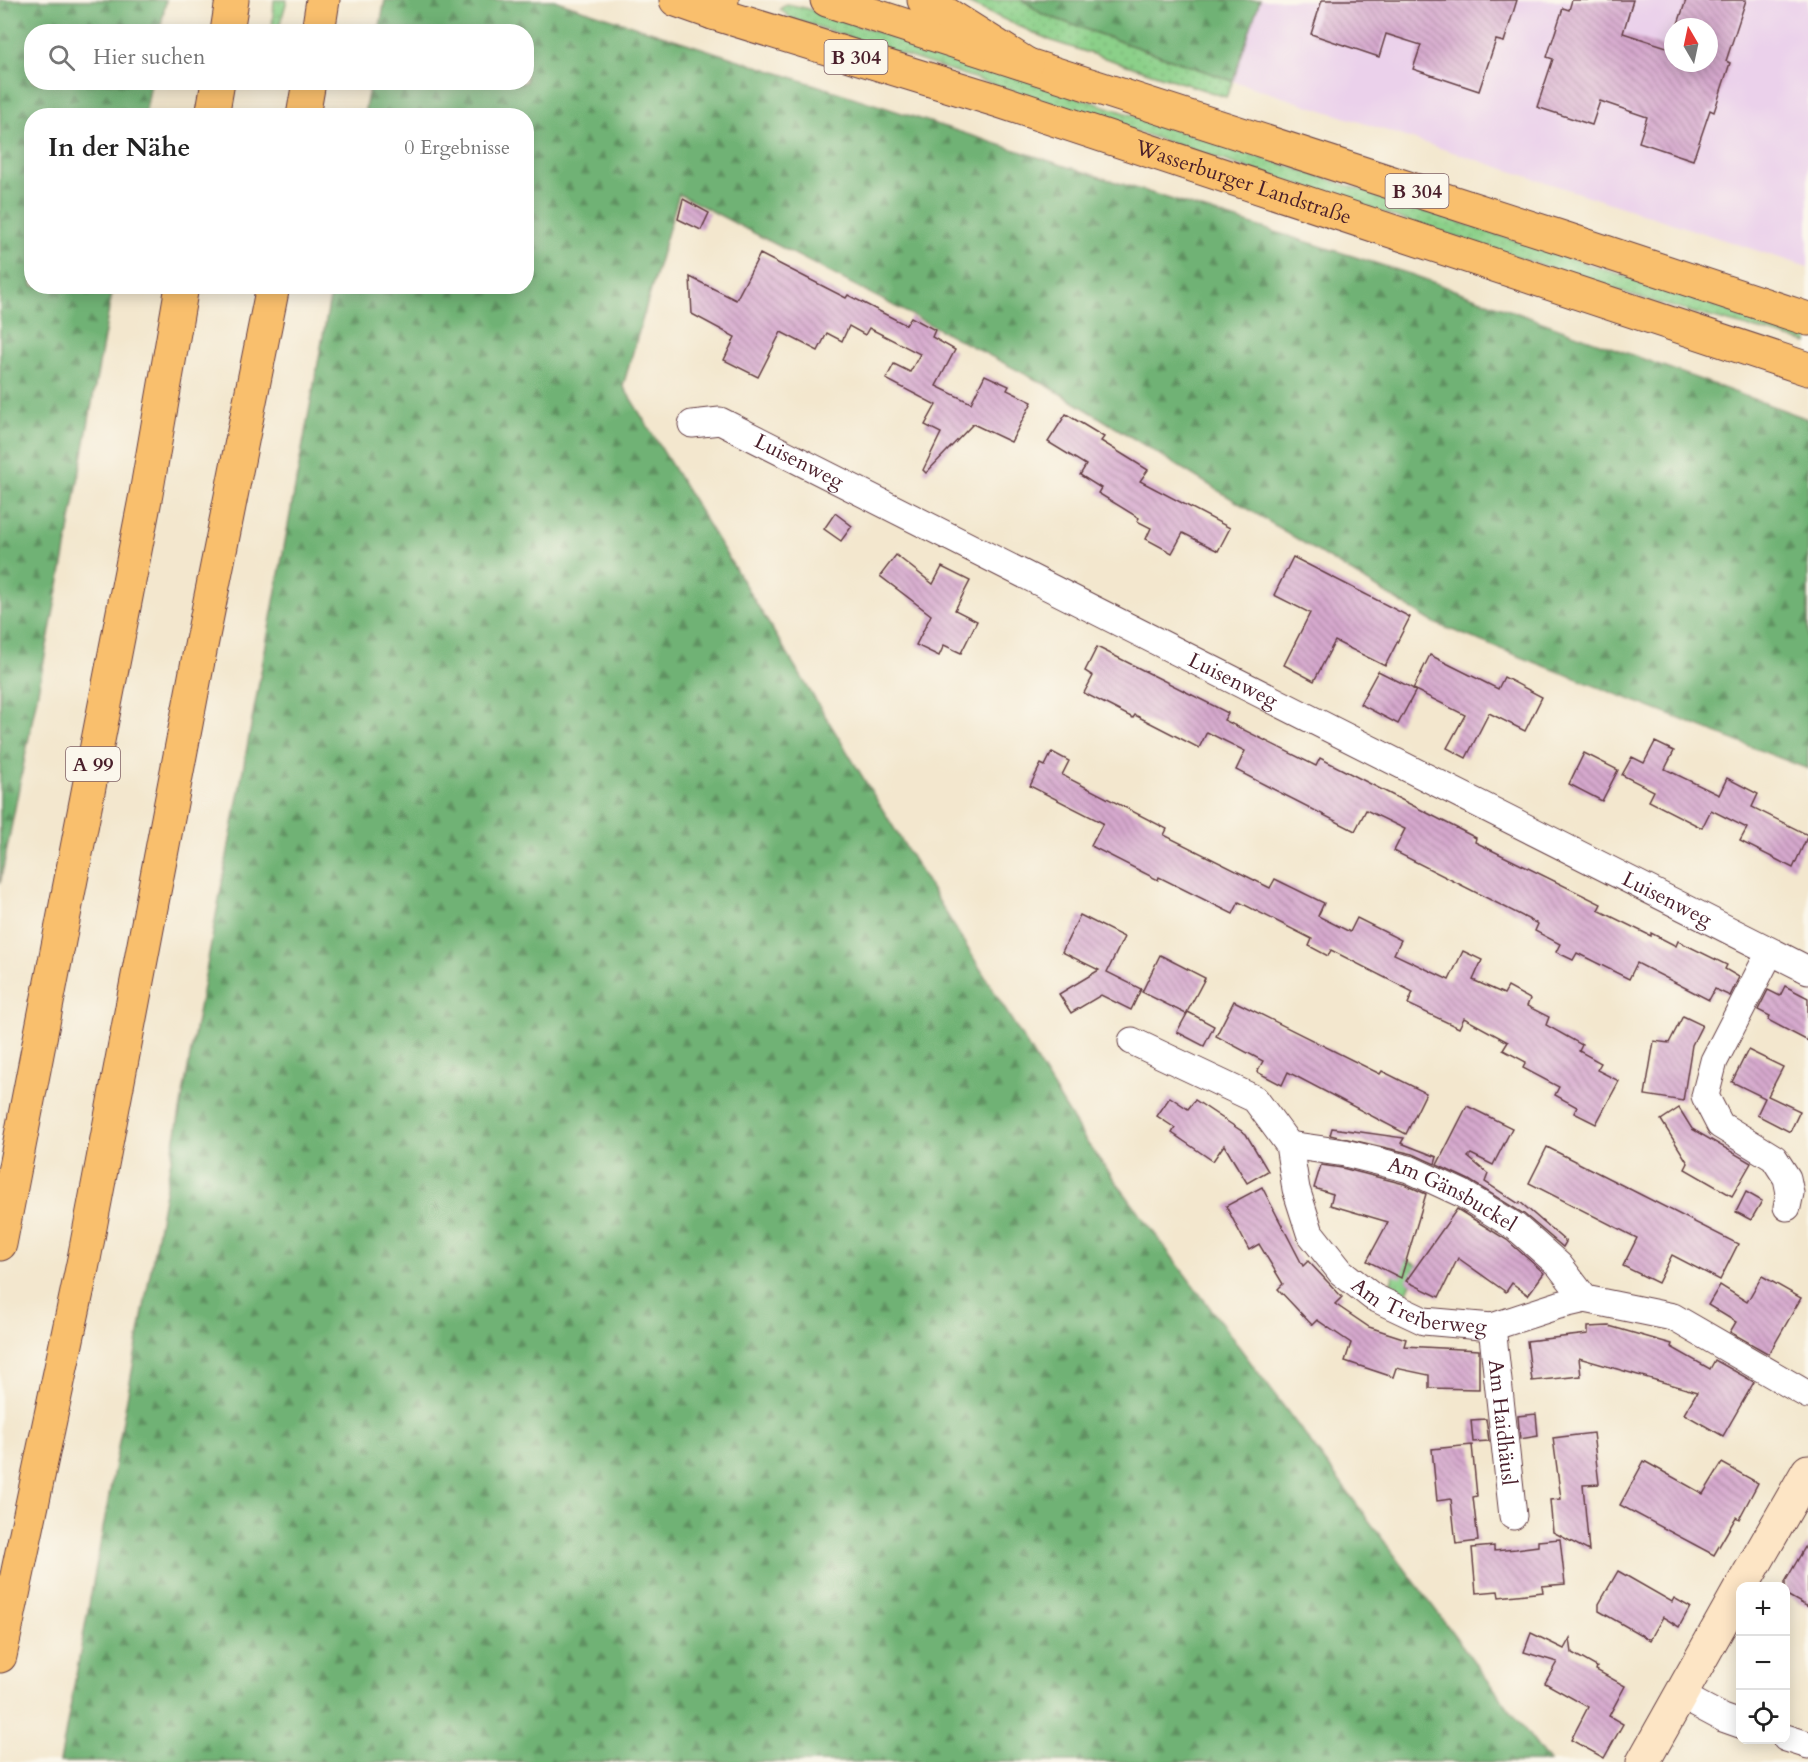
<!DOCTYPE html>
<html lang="de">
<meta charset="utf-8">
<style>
:root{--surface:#fff;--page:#f2f2f2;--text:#222;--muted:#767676;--line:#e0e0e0}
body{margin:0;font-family:Cardo,serif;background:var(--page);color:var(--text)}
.controls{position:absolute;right:18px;bottom:18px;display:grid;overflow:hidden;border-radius:12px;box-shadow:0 3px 15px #0003}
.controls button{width:54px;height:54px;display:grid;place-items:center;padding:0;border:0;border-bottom:2px solid var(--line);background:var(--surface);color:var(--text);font:30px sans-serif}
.compass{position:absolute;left:1664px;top:18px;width:54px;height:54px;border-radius:50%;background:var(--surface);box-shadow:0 3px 15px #0003;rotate:351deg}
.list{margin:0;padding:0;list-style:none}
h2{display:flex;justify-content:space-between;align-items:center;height:78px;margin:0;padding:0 24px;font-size:26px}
h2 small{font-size:20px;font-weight:400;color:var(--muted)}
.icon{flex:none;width:33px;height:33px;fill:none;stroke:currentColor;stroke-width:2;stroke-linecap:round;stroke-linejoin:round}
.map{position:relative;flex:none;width:1808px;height:1762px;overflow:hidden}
.search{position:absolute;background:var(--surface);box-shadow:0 3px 15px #0003;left:24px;top:24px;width:510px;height:66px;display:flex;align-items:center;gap:15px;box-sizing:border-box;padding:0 21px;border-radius:24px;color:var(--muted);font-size:22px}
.panel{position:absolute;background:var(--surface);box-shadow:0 3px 15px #0003;left:24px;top:108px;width:510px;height:186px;border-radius:24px}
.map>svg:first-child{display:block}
</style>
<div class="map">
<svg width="1808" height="1762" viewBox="0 0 1808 1762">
<defs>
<pattern id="grass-dots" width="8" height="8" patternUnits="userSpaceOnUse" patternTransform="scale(1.5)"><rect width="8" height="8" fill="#8bd089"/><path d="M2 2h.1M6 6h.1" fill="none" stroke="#79b276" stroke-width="1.8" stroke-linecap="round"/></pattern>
<pattern id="forest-firs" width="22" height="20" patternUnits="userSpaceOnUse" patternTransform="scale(1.5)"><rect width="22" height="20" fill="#70b275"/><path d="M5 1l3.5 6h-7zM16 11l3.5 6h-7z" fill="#5e9060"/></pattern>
<pattern id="park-tufts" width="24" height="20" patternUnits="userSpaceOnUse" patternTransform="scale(1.5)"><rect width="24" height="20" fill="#8bd089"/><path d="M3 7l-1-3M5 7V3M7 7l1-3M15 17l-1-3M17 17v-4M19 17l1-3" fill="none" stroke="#79b276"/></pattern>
<pattern id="building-back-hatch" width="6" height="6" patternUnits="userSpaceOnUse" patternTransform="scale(1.5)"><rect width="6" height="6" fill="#d6a9ce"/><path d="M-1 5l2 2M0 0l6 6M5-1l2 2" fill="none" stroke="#b089a7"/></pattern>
</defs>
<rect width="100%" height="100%" fill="#fbf7ec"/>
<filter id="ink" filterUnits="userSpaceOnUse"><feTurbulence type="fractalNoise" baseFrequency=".0167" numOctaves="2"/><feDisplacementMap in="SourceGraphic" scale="12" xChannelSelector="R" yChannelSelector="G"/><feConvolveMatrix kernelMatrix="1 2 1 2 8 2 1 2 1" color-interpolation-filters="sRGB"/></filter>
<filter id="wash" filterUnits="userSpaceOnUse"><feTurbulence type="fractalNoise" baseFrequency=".008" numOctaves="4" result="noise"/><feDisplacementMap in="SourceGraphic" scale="24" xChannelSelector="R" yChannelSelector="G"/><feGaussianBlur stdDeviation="1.35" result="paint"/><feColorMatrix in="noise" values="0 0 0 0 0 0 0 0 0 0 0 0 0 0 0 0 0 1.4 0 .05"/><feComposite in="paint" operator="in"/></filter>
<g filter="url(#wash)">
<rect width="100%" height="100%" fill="#f3e7ce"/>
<path fill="#ebd1eb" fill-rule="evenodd" d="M1260 0H1808V267L1233 81ZM1673 27H1709V63H1673Z"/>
<g fill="url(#grass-dots)" stroke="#6a785a" stroke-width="1.5">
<path d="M274 0H287L278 31H272Z"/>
<path d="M961 0H1023L1042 14 1233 81 1226 97 1052 41Z"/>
<path d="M787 4 805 8 1808 336V343L1657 303 791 18 780 9Z"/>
</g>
<g fill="url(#forest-firs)" stroke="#5d6850" stroke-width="1.5">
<path d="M0 0H166L160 31 32 32V82L151 83 145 115 32 116V286L113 287 64 559 0 884Z"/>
<path d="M385 0H554L1071 168 1413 275 1808 419V769L1434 623 1048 386 679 194 623 386 1087 1143 1549 1762H60L332 287 526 286V116L364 115 370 83 526 82V32L379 31Z"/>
<path d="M1023 0H1260L1233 81 1042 14Z"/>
</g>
<path fill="url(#park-tufts)" stroke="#6a785a" stroke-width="1.5" d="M1401 1258 1419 1266 1406 1294 1389 1286Z"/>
<g id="blocks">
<g fill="url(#building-back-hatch)">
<path d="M1322 0H1517L1504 42 1496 40 1479 91 1413 69 1421 45 1386 34 1379 57 1311 34Z"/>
<path d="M1572 0H1633L1623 33 1673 49V63H1709V27H1677L1686 0H1746L1726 61 1730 63 1714 112 1710 110 1693 160 1639 142 1647 117 1600 101 1592 125 1537 107 1553 59 1547 57 1563 8 1569 10Z"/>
<path d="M683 199 709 213 701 230 678 219Z"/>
<path d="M760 254 846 298 848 295 906 325 911 317 935 330 932 337 955 350 936 386 971 403 985 375 1009 386 1007 390 1032 402 1011 442 973 424 926 473 923 470 941 433 925 425 936 405 886 379 894 364 910 372 920 354 869 328 865 335 849 326 842 341 827 333 818 351 781 332 758 377 724 360 735 337 692 314 690 277 736 300Z"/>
<path d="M1066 414 1104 437 1101 441 1148 470 1140 481 1230 528 1218 551 1183 533 1172 553 1146 539 1151 528 1137 521 1139 518 1098 493 1101 488 1080 475 1086 465 1048 442Z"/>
<path d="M835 513 852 526 841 541 824 529Z"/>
<path d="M896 555 933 584 942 567 970 581 955 610 977 621 961 653 944 645 939 656 916 645 931 615 880 576Z"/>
<path d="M1293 557 1410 617 1385 666 1335 641 1314 681 1284 665 1310 613 1274 595Z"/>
<path d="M1097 647 1228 713 1224 720 1316 766 1320 758 1476 838 1475 842 1601 904 1598 910 1651 936V933L1676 946 1678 941 1727 965 1725 969 1739 977 1730 996 1715 989 1709 1000 1637 963 1629 979 1577 953 1573 960 1556 952 1560 944 1535 931 1538 924 1394 851 1405 829 1366 810 1355 831 1236 770 1245 751 1207 732 1199 748 1135 715 1133 718 1084 693 1093 676 1085 671Z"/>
<path d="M1430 655 1498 689 1504 677 1542 697 1525 731 1489 713 1466 758 1447 748 1465 715 1413 689Z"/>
<path d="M1378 671 1416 690 1398 724 1360 704Z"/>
<path d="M1655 742 1674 751 1665 769 1719 795 1727 778 1758 794 1752 807 1808 835 1793 868 1740 841 1747 828 1711 810 1702 828 1649 801 1654 791 1622 775 1632 757 1644 763Z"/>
<path d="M1052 752 1069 761 1062 775 1167 829 1164 835 1270 888 1275 879 1324 903 1318 916 1350 932 1357 918 1401 940 1394 954 1449 980 1463 951 1482 960 1473 980 1504 994 1508 987 1530 999 1527 1006 1549 1017 1546 1025 1582 1045 1579 1051 1601 1063 1597 1070 1619 1081 1596 1124 1574 1113 1577 1107 1555 1095 1559 1087 1523 1068 1526 1062 1503 1050 1508 1042 1464 1018 1459 1028 1408 1004 1413 992 1331 950 1328 956 1309 946 1312 939 1239 902 1233 914 1159 877 1158 880 1091 846 1103 823 1030 786 1041 764 1045 766Z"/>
<path d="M1584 753 1618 770 1602 801 1569 784Z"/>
<path d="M1080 915 1124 937 1107 972 1141 989 1131 1010 1101 995 1071 1013 1059 994 1099 970 1062 952Z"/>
<path d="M1160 955 1205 978 1186 1014 1142 992Z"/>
<path d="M1785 986 1808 998V1041L1768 1020 1770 1016 1758 1010 1768 990 1780 996Z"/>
<path d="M1234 1001 1380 1074 1382 1071 1426 1093 1406 1134 1288 1072 1282 1085 1257 1072 1263 1061 1216 1036Z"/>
<path d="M1188 1012 1214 1026 1204 1046 1177 1032Z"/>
<path d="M1683 1016 1702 1025 1692 1045 1683 1101 1645 1095 1654 1041 1669 1043Z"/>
<path d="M1748 1050 1783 1067 1768 1096 1800 1111 1790 1132 1757 1115 1765 1098 1732 1082Z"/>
<path d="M1170 1097 1188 1109 1195 1100 1246 1134 1268 1171 1247 1183 1224 1145 1213 1161 1172 1133 1175 1128 1157 1116Z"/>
<path d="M1467 1106 1512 1128 1493 1165 1471 1154 1468 1157 1488 1174 1485 1182 1519 1204 1520 1202 1566 1242 1563 1247 1524 1214 1469 1180 1437 1165Z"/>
<path d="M1679 1108 1692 1129 1751 1163 1732 1196 1685 1169 1688 1163 1661 1120Z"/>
<path d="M1332 1128 1404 1138 1401 1143 1437 1157 1435 1164 1413 1154 1330 1135Z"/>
<path d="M1547 1147 1738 1244 1720 1280 1672 1255 1658 1283 1623 1266 1637 1238 1529 1183Z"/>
<path d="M1321 1165 1342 1168 1404 1184 1426 1194 1401 1278 1367 1261 1388 1222 1330 1205 1333 1194 1314 1188Z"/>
<path d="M1262 1187 1303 1266 1308 1261 1342 1297 1335 1304 1369 1327 1406 1339 1404 1346 1479 1350V1389L1429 1388V1375L1396 1368 1393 1377 1345 1361 1351 1343 1317 1320 1312 1325 1278 1289 1283 1284 1259 1244 1249 1250 1226 1206Z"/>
<path d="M1746 1192 1762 1201 1751 1220 1736 1212Z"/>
<path d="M1457 1209 1507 1240 1544 1273 1528 1295 1512 1283 1506 1292 1458 1258 1439 1297 1406 1281Z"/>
<path d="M1762 1276 1801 1298 1769 1354 1730 1332 1736 1322 1708 1305 1720 1285 1747 1302Z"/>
<path d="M1609 1326 1672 1344 1671 1347 1710 1369 1715 1360 1754 1382 1723 1436 1684 1414 1697 1392 1579 1358 1581 1376 1532 1381 1527 1341 1588 1334V1327Z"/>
<path d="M1536 1414 1538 1436 1520 1439 1518 1416Z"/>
<path d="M1486 1419 1489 1441 1473 1442 1471 1420Z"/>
<path d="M1593 1433 1599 1484 1583 1485 1589 1551 1553 1532 1550 1500 1561 1499 1553 1438Z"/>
<path d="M1472 1445 1477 1496 1473 1497 1478 1541 1456 1544 1451 1499 1437 1501 1432 1449Z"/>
<path d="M1644 1461 1703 1494 1722 1463 1758 1483 1739 1519 1736 1517 1714 1555 1620 1505Z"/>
<path d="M1560 1539 1565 1584 1542 1586 1543 1592 1499 1597 1498 1591 1476 1593 1472 1548 1494 1546V1551L1516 1549 1538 1546V1541Z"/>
<path d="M1808 1542V1607L1785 1594V1582Z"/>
<path d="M1618 1571 1672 1602 1674 1598 1690 1607 1679 1627 1663 1617 1650 1640 1599 1611V1604Z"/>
<path d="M1531 1633 1564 1649 1570 1638 1572 1653 1597 1667 1596 1670 1625 1686 1609 1716 1623 1724 1604 1758 1571 1740 1588 1707 1545 1683 1557 1662 1524 1652Z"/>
</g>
</g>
</g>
<g filter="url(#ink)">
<use href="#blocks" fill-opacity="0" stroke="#633d43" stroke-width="1.5"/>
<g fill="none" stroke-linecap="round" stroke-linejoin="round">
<g stroke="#633d43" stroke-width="29">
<g id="street">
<path id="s1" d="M692 424 720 421 1808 970"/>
<path d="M1770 952 1714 1061 1705 1096 1720 1125 1774 1158 1787 1178 1790 1193 1787 1207"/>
<path id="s2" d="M1132 1041 1255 1099 1289 1145 1296 1189 1310 1233 1341 1272 1373 1297 1424 1321 1492 1327 1559 1305 1585 1299 1673 1317 1808 1395"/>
<path id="s3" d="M1289 1145 1345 1153 1409 1169 1461 1193 1516 1227 1559 1265 1585 1299"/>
<path id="s4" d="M1492 1327 1513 1516"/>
<path d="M1680 1695 1723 1718 1740 1724"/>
<path d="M1786 1738 1808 1745"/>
</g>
</g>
<g stroke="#633d43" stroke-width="35">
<g id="secondary">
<path d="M1742 1586 1808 1471"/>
<path d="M1643 1762 1740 1589"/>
</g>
</g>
<g stroke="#633d43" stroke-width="35">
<g id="primary">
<path id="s5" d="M676 0 713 13 999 101 1808 369"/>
<path d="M827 0 1566 239 1808 319"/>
</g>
</g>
<g stroke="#633d43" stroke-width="35">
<g id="highway">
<path d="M924 0 1026 64"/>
<path d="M713 13 722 0"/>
<path d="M227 32 232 0"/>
<path d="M318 32 323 0"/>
<path d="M212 116 218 82"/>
<path d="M303 116 309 82"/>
<path d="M0 1244 146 494 182 286"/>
<path d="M0 1656 84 1259 198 661 273 286"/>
</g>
</g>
<use href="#street" stroke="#fff" stroke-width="27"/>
<use href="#secondary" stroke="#fde5c5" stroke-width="33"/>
<use href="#primary" stroke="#f9bf6d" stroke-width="33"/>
<use href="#highway" stroke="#f9bf6d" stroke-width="33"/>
</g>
</g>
<g text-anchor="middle" stroke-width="4.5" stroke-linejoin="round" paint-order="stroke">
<g fill="#fbf7ec" stroke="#7f6065" stroke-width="1.5">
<rect x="824.5" y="40" width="63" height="34" rx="4.5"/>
<rect x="1385.5" y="174" width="63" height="34" rx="4.5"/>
<rect x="66" y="747" width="54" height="34" rx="4.5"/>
</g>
<g font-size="20" font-weight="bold" fill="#4a1f2b">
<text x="856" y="64">B 304</text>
<text x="1417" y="198">B 304</text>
<text x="93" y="771">A 99</text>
</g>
<g font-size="21" fill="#4a1f2b" stroke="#fbf7ec">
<text dy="7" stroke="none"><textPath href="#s5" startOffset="596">Wasserburger Landstraße</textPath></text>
<text dy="7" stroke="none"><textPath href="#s1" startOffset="117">Luisenweg</textPath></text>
<text dy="7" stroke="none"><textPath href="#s1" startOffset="603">Luisenweg</textPath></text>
<text dy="7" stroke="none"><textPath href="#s1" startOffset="1089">Luisenweg</textPath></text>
<text dy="7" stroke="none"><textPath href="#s3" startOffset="172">Am Gänsbuckel</textPath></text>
<text dy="7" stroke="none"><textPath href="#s2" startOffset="422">Am Treiberweg</textPath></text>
<text dy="7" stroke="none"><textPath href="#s4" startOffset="96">Am Haidhäusl</textPath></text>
</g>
</g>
</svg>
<div class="controls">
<button>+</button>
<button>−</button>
<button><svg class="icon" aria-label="locate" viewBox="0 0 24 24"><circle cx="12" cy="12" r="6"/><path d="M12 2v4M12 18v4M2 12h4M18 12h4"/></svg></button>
</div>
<svg class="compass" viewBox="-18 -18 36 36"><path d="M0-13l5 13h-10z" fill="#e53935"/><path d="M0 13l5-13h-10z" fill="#767676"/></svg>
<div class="search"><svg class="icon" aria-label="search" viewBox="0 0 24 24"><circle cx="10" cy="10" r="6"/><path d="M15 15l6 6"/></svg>Hier suchen</div>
<section class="panel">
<h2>In der Nähe<small>0 Ergebnisse</small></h2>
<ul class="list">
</ul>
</section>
</div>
